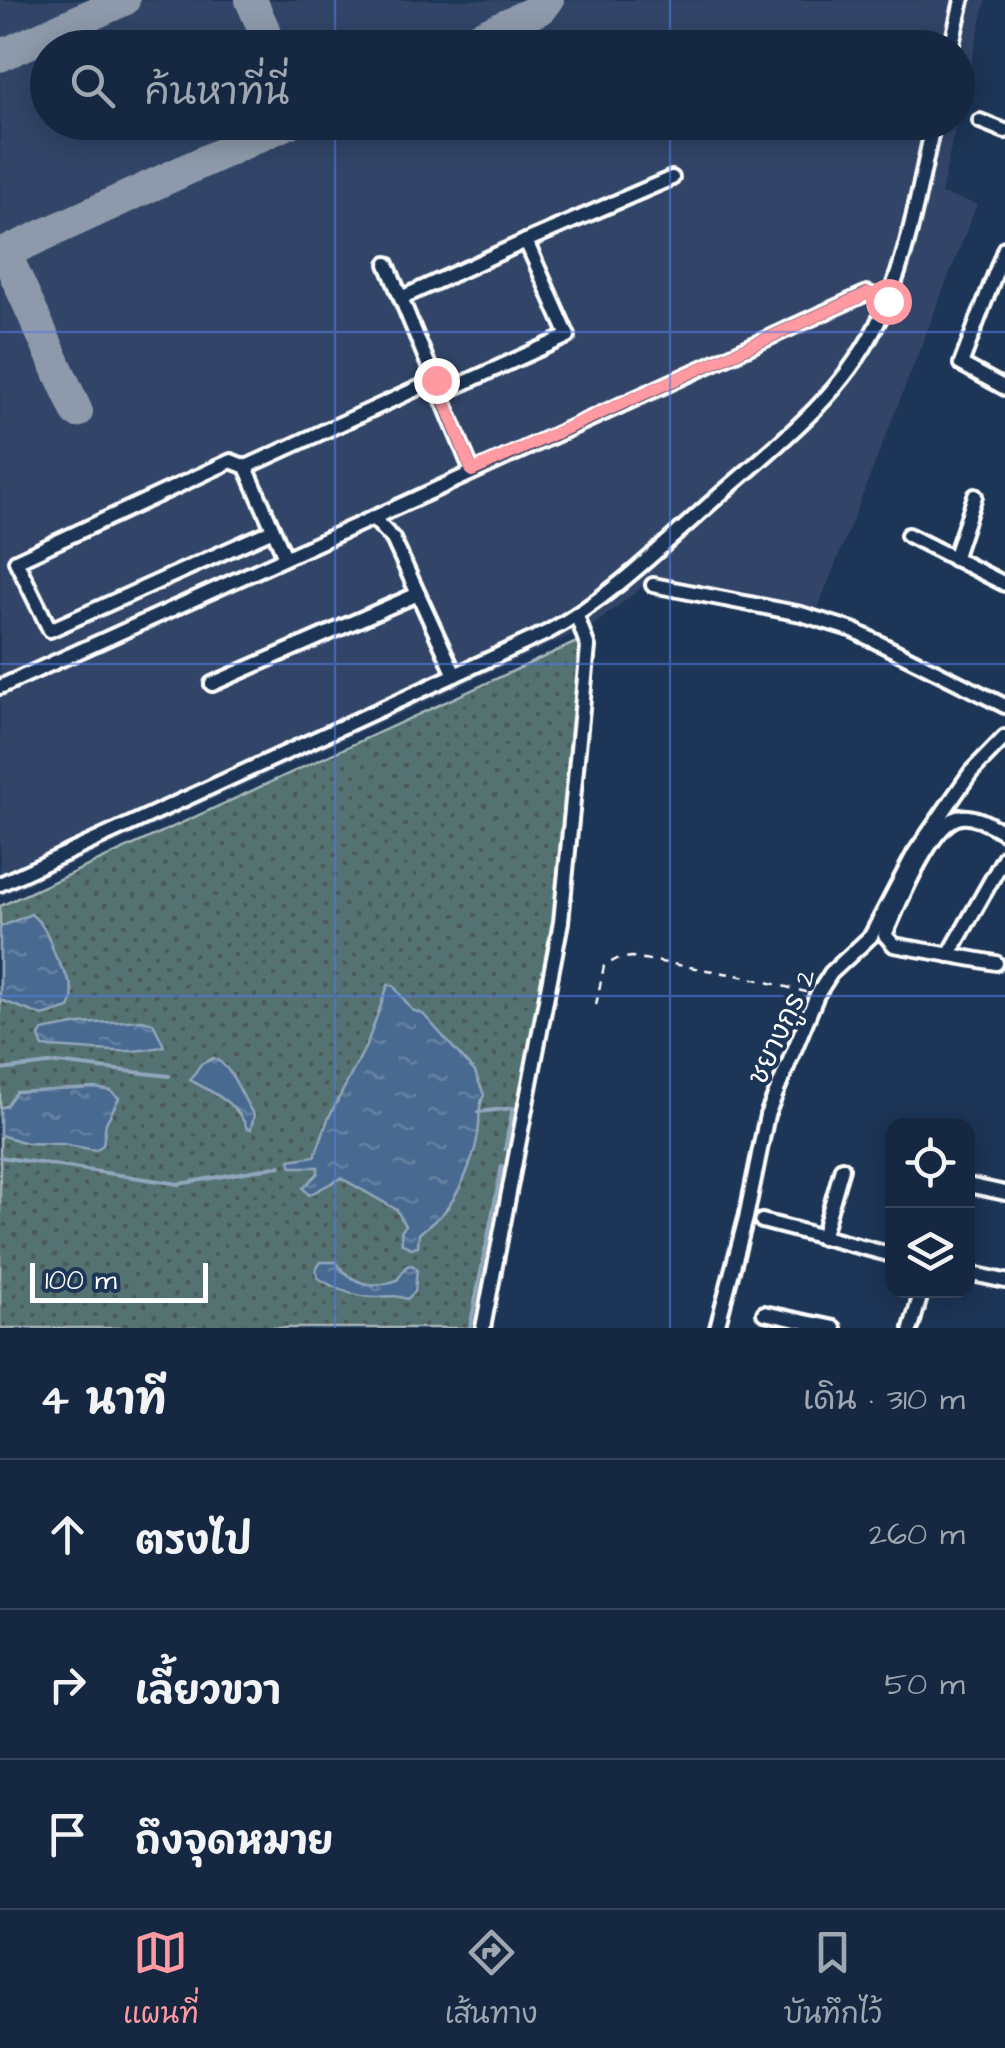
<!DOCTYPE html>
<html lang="th">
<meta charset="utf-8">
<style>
:root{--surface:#162841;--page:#1f3048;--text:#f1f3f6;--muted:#9ea6b1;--line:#35445a;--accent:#ff9aa2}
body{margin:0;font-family:"Architects Daughter","Playpen Sans Thai",sans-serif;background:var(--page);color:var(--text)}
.controls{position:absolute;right:30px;bottom:30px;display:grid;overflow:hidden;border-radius:20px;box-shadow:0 5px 25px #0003}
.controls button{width:90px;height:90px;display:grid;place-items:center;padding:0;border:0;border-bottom:2px solid var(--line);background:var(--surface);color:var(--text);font:50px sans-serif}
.scale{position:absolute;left:30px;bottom:25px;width:178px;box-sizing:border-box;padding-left:10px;border:5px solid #fff;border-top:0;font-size:28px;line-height:35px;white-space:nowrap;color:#fff;-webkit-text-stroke:8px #1d3557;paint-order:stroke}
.stop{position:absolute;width:30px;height:30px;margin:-22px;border:8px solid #ff9aa2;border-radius:50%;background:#fff}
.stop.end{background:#ff9aa2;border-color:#fff;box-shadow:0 2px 10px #0008}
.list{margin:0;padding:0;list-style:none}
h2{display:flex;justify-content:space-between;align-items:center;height:130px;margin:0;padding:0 40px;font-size:42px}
h2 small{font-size:32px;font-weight:400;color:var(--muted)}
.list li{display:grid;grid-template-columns:65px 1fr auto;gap:30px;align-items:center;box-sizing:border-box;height:150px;padding:0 40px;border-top:2px solid var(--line)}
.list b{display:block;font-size:38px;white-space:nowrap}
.list em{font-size:32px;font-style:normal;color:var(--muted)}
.icon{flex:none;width:55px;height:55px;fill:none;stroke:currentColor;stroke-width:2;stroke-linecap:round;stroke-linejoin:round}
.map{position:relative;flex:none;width:1005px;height:1328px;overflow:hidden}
.search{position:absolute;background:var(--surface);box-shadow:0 5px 25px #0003;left:30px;right:30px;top:30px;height:110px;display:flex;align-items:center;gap:25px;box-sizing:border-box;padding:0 35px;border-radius:55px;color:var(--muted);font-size:38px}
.sheet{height:580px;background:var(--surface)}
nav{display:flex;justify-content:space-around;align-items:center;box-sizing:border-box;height:140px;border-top:2px solid var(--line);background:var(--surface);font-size:28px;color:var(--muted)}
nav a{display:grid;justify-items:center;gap:5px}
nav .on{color:var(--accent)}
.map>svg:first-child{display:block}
</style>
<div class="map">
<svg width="1005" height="1328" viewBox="0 0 1005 1328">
<defs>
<pattern id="grass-dots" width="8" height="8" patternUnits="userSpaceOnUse" patternTransform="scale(2.5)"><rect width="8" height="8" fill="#527271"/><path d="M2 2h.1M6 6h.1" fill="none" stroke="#4e5959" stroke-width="1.8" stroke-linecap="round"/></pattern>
<pattern id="water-ripples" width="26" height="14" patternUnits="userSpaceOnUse" patternTransform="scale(2.5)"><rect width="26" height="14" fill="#4a6b90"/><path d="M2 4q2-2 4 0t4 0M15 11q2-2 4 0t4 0" fill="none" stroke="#6581a1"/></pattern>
</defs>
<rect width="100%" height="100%" fill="#1d3557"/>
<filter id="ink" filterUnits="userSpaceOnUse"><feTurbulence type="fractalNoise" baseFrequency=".01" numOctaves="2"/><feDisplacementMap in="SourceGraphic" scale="20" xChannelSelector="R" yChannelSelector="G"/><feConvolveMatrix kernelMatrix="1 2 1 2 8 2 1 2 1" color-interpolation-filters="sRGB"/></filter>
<g filter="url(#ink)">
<path fill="#314568" d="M0 0H986L958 118V48H48V122L956 123 941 194 977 204 818 608 651 580 595 624 0 897Z"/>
<path fill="url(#grass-dots)" stroke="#a8b8b8" stroke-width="2.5" d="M581 640 585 649 558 922 478 1328H0V906Z"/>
<g fill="url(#water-ripples)" stroke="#92a6bc" stroke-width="2.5">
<path d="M31 914C47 928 48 936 55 955 63 975 80 986 69 1008L43 1016 0 1000V927Z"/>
<path d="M388 985H393L412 1010 423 1014 475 1072 484 1095C478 1107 480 1113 479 1126 477 1152 463 1186 448 1207 441 1218 428 1225 419 1234L418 1246 411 1248 402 1244 401 1232 405 1226 397 1210 341 1178 309 1195 303 1188 318 1173V1167H292L290 1160 315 1156 328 1119 367 1044Z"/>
<path d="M142 1020 153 1023 164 1046C125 1057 83 1047 43 1047L39 1037 42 1031 79 1024Z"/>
<path d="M214 1058C235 1069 240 1096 254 1115L251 1129H247C239 1104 211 1091 190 1080L201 1064Z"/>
<path d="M95 1088 111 1091 119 1098 106 1123 103 1145 95 1150 62 1144 26 1143 0 1135V1108L6 1106 16 1092Z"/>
<path d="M321 1262H336C352 1284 372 1290 397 1280L407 1266 412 1265 417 1269 415 1292 407 1299C394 1294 388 1297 374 1297 355 1297 334 1288 318 1278L316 1269Z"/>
</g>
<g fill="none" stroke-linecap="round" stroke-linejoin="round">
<g stroke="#92a6bc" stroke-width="4">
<path d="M0 1070 57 1063 169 1076"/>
<path d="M478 1112 513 1108 505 1149"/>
<path d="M0 1157 179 1184 280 1166"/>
<path d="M470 1328 502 1166"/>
</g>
<g stroke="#8e9aab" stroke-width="32">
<path d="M251 0 272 48"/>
<path d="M455 48 542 8 548 0"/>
<path d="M0 56 124 0"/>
<path d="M5 252 77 412"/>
<path d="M0 255 290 122"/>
</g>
<g stroke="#fff" stroke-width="20">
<g id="minor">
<path d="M951 48 962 0"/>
<path d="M980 121 1005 131"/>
<path d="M526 241 672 178"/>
<path d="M1005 248 961 364 1005 388"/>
<path d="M387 264 472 471"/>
<path d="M401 298 526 241 568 336 442 393"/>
<path d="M246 467 436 380"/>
<path d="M373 518 867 293 888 301"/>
<path d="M273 530 50 630 16 561 231 461 246 467 285 557"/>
<path d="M908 535 1005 584"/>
<path d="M954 559 975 496"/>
<path d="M653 585 801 614 853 630 1005 706"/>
<path d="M212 684 418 594"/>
<path d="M0 687 373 518 393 539 455 675"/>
<path d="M0 884 546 633C609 599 660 548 714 500 772 449 839 399 875 328 908 265 918 191 934 122"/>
<path d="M949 955 1005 856"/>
<path d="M996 963 894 945 885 935C897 909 931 821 961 817 976 815 992 826 1005 833"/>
<path d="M968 1185 1005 1193"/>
<path d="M762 1221 892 1255"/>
<path d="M822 1238 842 1168"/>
<path d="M968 1273 1005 1281"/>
<path d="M764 1313 834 1328"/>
<path d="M483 1328 561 922 588 647 577 616"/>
<path d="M717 1328 746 1218 767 1115 817 995 831 973 871 936 914 854 971 772 1005 737"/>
<path d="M911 1328 922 1290"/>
</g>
</g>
<path stroke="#fff" stroke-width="2.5" stroke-dasharray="8 8" stroke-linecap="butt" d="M596 1005 604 966 617 959 632 957 747 977 806 992"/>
<use href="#minor" stroke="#1d3557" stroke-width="12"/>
</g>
</g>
<g fill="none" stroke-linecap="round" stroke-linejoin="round" filter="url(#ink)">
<path stroke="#ff9aa2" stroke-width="12" d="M436 380 472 471 868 293 888 301"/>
</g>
<path fill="none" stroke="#567ae2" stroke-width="2.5" stroke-opacity="0.55" d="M335 0V48M670 0V48M335 122V1328M670 122V1328M0 332H1005M0 664H1005M0 996H1005"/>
<g text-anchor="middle" stroke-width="8" stroke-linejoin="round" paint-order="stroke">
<g font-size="28" fill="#fff" stroke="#1d3557">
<text transform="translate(781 1026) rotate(-65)" y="10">ชยางกูร 2</text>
</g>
</g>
</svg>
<div class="controls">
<button><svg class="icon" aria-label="locate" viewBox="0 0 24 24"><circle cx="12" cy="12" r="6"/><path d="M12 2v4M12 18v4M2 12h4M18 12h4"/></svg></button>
<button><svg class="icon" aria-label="layers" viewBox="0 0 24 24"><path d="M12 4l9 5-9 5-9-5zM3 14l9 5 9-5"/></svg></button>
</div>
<div class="scale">100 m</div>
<div class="stop" style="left:888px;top:301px"></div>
<div class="stop end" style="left:436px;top:380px"></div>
<div class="search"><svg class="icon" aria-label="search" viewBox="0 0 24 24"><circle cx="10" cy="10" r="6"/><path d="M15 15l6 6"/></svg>ค้นหาที่นี่</div>
</div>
<section class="sheet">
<h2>4 นาที<small>เดิน · 310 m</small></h2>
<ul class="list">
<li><svg class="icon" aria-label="ahead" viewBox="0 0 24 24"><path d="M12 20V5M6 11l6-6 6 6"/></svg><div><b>ตรงไป</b></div><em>260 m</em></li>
<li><svg class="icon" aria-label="right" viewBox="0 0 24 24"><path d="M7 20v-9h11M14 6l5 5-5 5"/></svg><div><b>เลี้ยวขวา</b></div><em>50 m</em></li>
<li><svg class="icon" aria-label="arrive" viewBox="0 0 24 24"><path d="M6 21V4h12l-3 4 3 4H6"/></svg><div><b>ถึงจุดหมาย</b></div></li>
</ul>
</section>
<nav>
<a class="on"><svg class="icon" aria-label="map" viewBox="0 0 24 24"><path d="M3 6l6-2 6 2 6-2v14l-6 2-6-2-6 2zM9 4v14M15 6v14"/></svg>แผนที่</a>
<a><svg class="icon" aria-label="directions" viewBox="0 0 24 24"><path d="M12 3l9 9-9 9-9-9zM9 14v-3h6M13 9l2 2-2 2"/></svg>เส้นทาง</a>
<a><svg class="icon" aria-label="saved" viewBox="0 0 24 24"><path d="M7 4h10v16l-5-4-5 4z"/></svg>บันทึกไว้</a>
</nav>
